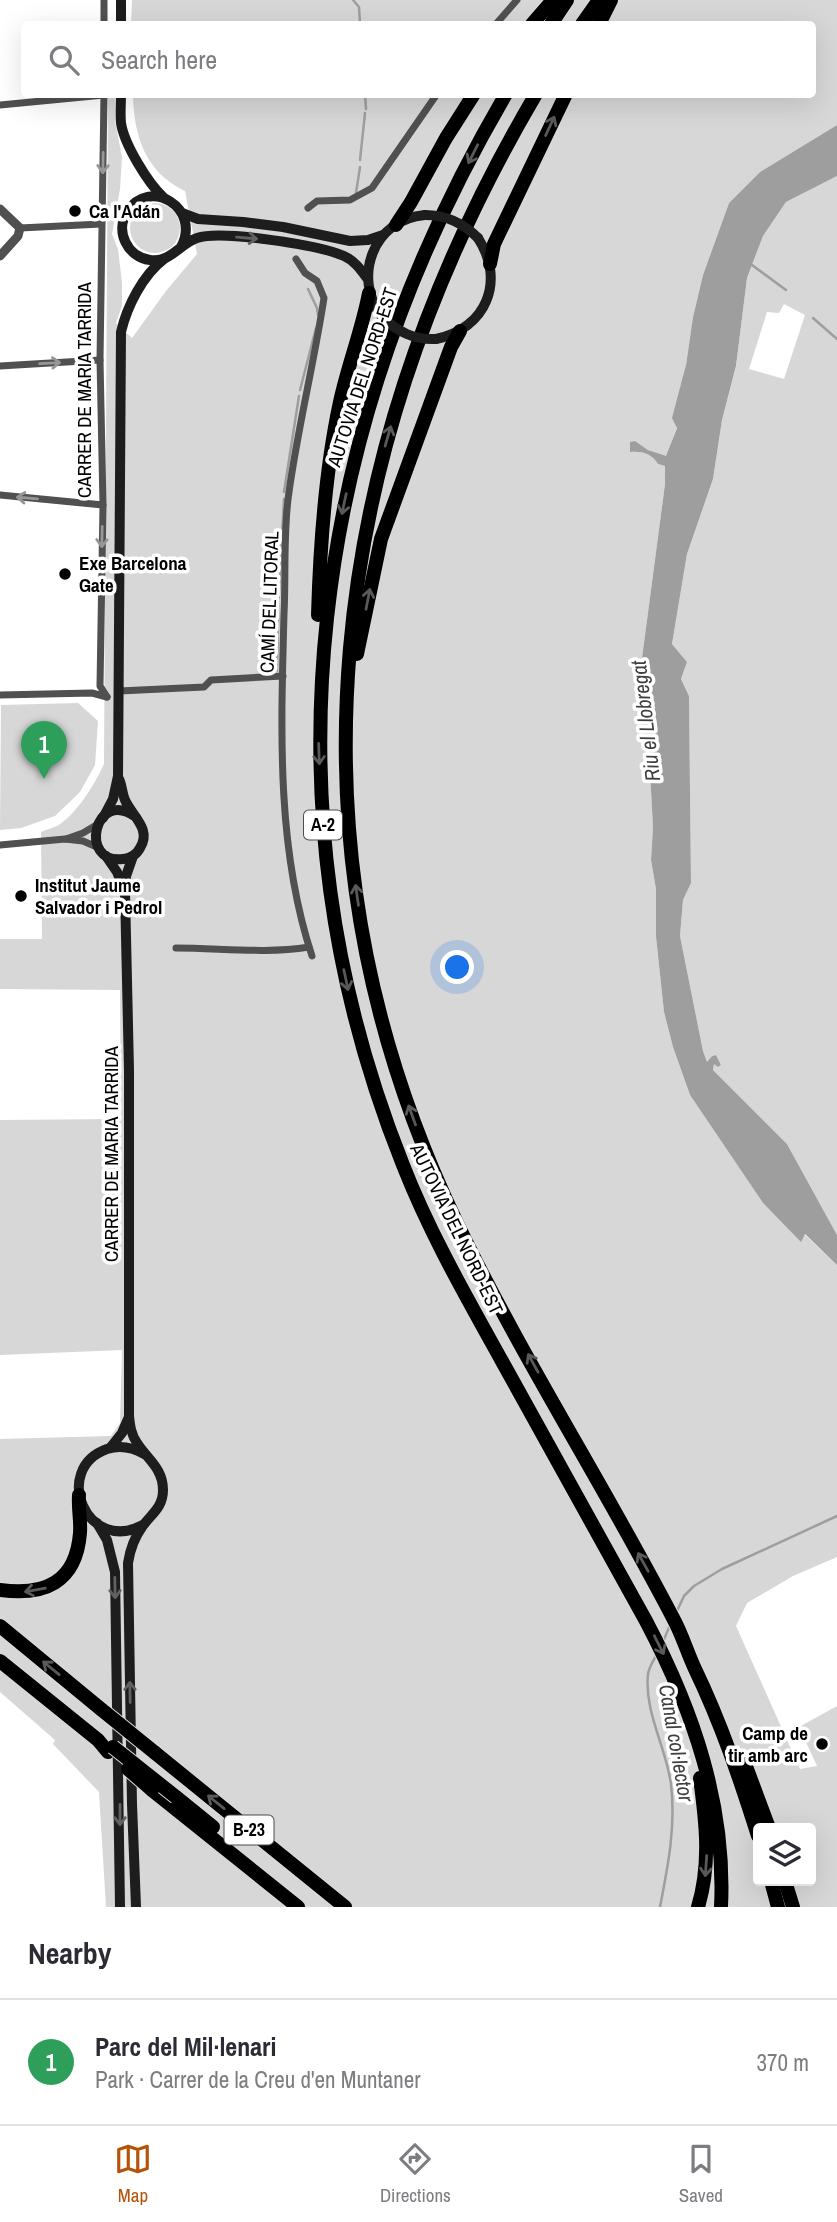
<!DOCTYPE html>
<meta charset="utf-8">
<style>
:root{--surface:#fff;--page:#f7f7f7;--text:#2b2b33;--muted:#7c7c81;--line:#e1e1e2;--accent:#b45309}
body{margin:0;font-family:"Archivo Narrow",sans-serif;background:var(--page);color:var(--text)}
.controls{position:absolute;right:21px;bottom:21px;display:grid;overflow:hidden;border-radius:7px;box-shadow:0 7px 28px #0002}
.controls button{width:63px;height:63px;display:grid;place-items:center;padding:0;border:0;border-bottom:2px solid var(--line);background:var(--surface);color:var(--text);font:35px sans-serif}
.you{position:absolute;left:458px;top:968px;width:24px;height:24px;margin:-18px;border:5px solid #fff;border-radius:50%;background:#1a73e8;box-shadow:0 0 0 10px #1a73e833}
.badge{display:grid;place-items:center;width:46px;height:46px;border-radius:50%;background:var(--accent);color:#fff;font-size:23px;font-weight:700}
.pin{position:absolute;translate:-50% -58px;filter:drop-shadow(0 2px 4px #0008)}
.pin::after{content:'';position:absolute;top:37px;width:24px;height:21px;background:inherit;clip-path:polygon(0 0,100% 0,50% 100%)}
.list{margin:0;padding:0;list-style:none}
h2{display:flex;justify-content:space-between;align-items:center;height:91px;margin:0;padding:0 28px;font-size:30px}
h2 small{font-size:23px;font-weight:400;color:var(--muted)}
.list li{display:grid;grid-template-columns:46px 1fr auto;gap:21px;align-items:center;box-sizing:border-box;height:126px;padding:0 28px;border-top:2px solid var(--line)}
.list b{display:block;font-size:26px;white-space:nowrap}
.list p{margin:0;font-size:23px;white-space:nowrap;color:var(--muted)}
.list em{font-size:23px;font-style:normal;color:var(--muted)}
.icon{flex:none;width:38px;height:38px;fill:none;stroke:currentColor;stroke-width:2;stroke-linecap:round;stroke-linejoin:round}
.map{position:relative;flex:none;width:837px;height:1907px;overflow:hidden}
.search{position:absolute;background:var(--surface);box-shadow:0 7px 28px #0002;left:21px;right:21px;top:21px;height:77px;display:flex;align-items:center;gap:18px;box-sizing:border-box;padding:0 24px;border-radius:7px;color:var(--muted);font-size:26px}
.sheet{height:217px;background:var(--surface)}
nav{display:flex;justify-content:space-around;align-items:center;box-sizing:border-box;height:98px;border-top:2px solid var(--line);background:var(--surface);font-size:19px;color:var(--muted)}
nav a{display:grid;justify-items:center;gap:4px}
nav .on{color:var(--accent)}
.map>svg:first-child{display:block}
</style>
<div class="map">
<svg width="837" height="1907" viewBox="0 0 837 1907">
<rect width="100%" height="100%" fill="#fff"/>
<g fill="#d7d7d7" fill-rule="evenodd">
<path d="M132 0H837V125L760 172 729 203 703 275 693 317 677 427 666 457 648 450 635 441 630 443 631 452C643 451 651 453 658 464L665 466V484L642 658 638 713 649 754 653 827 651 860 656 889V938L664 1012 673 1047 690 1095 763 1203 801 1241 804 1234 837 1265V1557L793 1576 747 1603 736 1626 800 1769 817 1766 799 1727 837 1706V1907H106L99 1792 53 1744 55 1740 0 1692V1439L111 1436 120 1423 122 1350 0 1355V1120L121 1119 120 990 0 989V939H42L41 832C46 830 52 828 57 826 76 815 95 784 104 764L108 95H115V121L122 157 120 189 112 234 118 249 122 283V306L116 323 132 338 166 291 197 254 185 191C145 172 134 136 133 95L812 94V24H131ZM758 1828H811V1881H758Z"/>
<path d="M837 176V1235L787 1144 713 1070 714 1063 718 1067 721 1065 716 1055 712 1056 707 1063 703 1051 680 936 683 900 691 883 689 696 681 679 687 662 672 644 687 554 713 479 722 420 736 367 747 278 763 236 786 202ZM784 304 805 315 784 379 749 369 767 312 779 313Z"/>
<circle cx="155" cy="228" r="25"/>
<path d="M78 703 98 721 95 765 80 792 55 816 21 828 0 830 1 705Z"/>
</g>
<path fill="#9e9e9e" d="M837 125V176L786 202 763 236 747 278 736 366 722 420 713 479 687 554 672 644 687 662 681 679 689 696 691 883 683 900 680 936 703 1051 707 1062 712 1056 716 1055 721 1065 718 1067 714 1064 713 1070 787 1144 837 1235V1265L805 1234 801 1242 763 1203 690 1095 673 1047 664 1012 656 937V889L651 860 653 827 649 754 638 713 642 658 665 484V466L658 464C651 453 642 451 630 452V442L635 441 648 450 666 456 677 428 672 418 686 365 693 317 703 275 729 203 760 172Z"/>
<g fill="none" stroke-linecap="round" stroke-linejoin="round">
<g stroke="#9e9e9e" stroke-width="2.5">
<path d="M353 0 359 7 360 24"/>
<path d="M365 94 366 109"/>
<path d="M360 160 365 113"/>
<path d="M356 193 360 167"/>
<path d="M752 265 786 290"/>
<path d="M308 289 317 308 318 315"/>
<path d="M813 318 837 339"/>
<path d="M300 390 316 328"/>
<path d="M284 492 299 396"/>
<path d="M277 671 279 592 284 499"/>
<path d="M676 1613 684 1596 694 1586 722 1569 837 1516"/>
<path d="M663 1642 670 1625"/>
<path d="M657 1654C654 1660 649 1667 648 1674 644 1712 666 1747 671 1784 676 1826 668 1866 660 1907"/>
</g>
<path stroke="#d9d9d9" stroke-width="7" stroke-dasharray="7 3.5" stroke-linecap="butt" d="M296 259 308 208"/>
<g stroke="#dbdbdb" stroke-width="16">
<g id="motorway">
<path d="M532 24 553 0"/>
<path d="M551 24 567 0"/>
<path d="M582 24 599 0"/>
<path d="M599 24 611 0"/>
<path d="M506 94C311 427 258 802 403 1165 430 1234 467 1298 503 1363 550 1449 598 1535 646 1621 693 1710 726 1805 721 1907"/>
<path d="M536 94C327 449 275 844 457 1223 522 1358 604 1485 673 1618 682 1634 687 1652 695 1669 721 1723 740 1779 758 1836"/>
<path d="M396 225 411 202 446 138 474 94"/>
<path d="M490 264 494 244 566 94"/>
<path d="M318 615C320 545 325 471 340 402 348 365 362 330 369 293"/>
<path d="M357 654 381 539 451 347 460 331"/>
<path d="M0 1590C44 1596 76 1583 80 1533 81 1521 78 1508 79 1495"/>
<path d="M0 1626 102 1710"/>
<path d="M0 1661 98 1740 108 1752"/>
<path d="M154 1752 345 1907"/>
<path d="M744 1761 769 1828"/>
<path d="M152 1790 298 1907"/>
<path d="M176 1797 213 1827"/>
<path d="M771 1881 778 1907"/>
<path d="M785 1881 793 1907"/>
<path d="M698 1907C711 1864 706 1822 700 1778"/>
</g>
</g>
<g stroke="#505050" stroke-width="7">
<path d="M104 24V0"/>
<path d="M496 24 517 0"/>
<path d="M104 94 100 360 103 505 100 686 107 697"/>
<path d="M0 105 104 95"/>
<path d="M308 208 317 201 350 200 372 188 437 94"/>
<path d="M20 228 101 224"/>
<path d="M296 259 305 273 317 281 324 298C314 363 298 427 289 492 283 530 286 575 284 614 281 728 276 847 312 956"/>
<path d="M0 366 100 360"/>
<path d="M0 495 103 505"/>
<path d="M119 691 204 687 211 680 283 676"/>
<path d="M0 695 92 693 107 697"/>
<path d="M66 839 83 833 98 824"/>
<path d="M0 845 65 839 83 841 99 848"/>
<path d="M176 948C221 948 265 954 309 947"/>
</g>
<path stroke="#505050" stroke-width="9" d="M0 209 20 228 18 236 0 256"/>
<g stroke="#1d1d1d" stroke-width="10">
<path d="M121 24V0"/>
<path d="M121 94C121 104 120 114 121 123 124 144 148 183 163 197"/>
<path d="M182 213 198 219 243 222 283 227 350 241 368 240 383 235"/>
<path d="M181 247C202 208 149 176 127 212 115 231 127 257 150 260 171 263 179 244 197 238 222 230 319 245 344 256 355 261 361 270 367 278"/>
<path d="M382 317C352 278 373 219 425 215"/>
<path d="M436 339C486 329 506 281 478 238"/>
<path d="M119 779C122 785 122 793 125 800 132 816 152 829 140 848 137 854 130 859 123 859 78 865 94 787 136 817"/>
<path d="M103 818 113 799 118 776 121 332C127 306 143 275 164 259"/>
<path d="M106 856 117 872 123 887"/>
<path d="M133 856 126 876 125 892 129 1070V1416C130 1426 131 1434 137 1443 147 1459 163 1468 163 1490 163 1508 151 1514 142 1527 134 1538 130 1550 128 1563L132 1804 136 1907"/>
<path d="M110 1448 122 1433 128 1419"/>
<path d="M97 1523 107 1540 115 1572 120 1907"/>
<path d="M143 1525C87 1555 51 1469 107 1449 120 1445 132 1447 144 1454"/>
</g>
<use href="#motorway" stroke="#000" stroke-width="14"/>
<g stroke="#dbdbdb" stroke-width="16" stroke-linecap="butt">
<g id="motorway-bridge">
<path d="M102 1710 154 1752"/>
<path d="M113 1747 176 1797"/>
<path d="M128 1769 152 1790"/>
</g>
</g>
<g stroke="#1d1d1d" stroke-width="10">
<path d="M425 215C447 215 463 223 478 238"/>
<path d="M382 317C398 332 414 340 436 339"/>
</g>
<use href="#motorway-bridge" stroke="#000" stroke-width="14"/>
</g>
<defs><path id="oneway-shaft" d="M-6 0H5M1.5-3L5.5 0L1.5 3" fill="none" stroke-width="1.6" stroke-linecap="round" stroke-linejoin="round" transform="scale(1.75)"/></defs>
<g stroke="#595959">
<use href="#oneway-shaft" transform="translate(550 126) rotate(-65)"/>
<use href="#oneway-shaft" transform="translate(473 154) rotate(117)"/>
<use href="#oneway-shaft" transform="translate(388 436) rotate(-74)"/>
<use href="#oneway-shaft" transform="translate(344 504) rotate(102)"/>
<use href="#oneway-shaft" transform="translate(368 599) rotate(-79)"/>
<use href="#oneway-shaft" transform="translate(319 754) rotate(88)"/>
<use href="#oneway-shaft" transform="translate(357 895) rotate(-98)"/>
<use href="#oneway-shaft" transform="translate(346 980) rotate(78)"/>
<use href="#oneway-shaft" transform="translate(412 1115) rotate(-110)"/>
<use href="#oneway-shaft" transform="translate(533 1363) rotate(-119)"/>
<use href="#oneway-shaft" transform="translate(643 1562) rotate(-119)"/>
<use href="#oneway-shaft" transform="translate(35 1590) rotate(170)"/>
<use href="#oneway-shaft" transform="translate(659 1645) rotate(63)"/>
<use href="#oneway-shaft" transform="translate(51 1668) rotate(-141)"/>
<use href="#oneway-shaft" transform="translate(216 1802) rotate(-141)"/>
<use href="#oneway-shaft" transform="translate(706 1866) rotate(94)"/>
</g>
<g stroke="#969696">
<use href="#oneway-shaft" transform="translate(103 163) rotate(91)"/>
<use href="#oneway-shaft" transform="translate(50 363) rotate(-3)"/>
<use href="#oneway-shaft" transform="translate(27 498) rotate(-175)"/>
<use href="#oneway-shaft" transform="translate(102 537) rotate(91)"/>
</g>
<g stroke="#616161">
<use href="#oneway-shaft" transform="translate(247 238) rotate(5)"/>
<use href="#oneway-shaft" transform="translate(115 1588) rotate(89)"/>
<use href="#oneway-shaft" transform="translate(130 1692) rotate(-91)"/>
<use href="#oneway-shaft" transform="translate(120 1815) rotate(90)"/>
</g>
<g fill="#000" stroke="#fff" stroke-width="2.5">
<circle cx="75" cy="211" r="7"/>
<circle cx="65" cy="574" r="7"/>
<circle cx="21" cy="896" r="7"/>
<circle cx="822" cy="1744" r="7"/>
</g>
<g text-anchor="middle" stroke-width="7" stroke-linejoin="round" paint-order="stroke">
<g fill="#fff" stroke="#4c4c4c" stroke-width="2">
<rect x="304" y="810.5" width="38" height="29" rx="5"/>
<rect x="224.5" y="1815.5" width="49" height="29" rx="5"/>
</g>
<g font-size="18" font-weight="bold" fill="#000">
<text x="323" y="831">A-2</text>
<text x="249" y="1836">B-23</text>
</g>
<g font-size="19" font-weight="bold" fill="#000" stroke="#fff" text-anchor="start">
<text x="89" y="218">Ca l'Adán</text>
<text x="79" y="570">Exe Barcelona<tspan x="79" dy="22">Gate</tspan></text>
<text x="35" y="892">Institut Jaume<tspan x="35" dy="22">Salvador i Pedrol</tspan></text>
<text x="808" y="1740" text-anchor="end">Camp de<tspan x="808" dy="22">tir amb arc</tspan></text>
</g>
<g font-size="19" fill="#000" stroke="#fff">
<text transform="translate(362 377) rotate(-72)" y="7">AUTOVIA DEL NORD-EST</text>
<text transform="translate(84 390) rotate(-90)" y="7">CARRER DE MARIA TARRIDA</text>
<text transform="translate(269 602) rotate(-88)" y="7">CAMÍ DEL LITORAL</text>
<text transform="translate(111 1154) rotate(-90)" y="7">CARRER DE MARIA TARRIDA</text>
<text transform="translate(457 1229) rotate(64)" y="7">AUTOVIA DEL NORD-EST</text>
</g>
<g font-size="21" font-style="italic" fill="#3f3f3f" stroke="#fff">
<text transform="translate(646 721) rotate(-97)" y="7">Riu el Llobregat</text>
<text transform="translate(676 1743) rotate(80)" y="7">Canal col·lector</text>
</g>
</g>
</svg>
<div class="controls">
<button><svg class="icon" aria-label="layers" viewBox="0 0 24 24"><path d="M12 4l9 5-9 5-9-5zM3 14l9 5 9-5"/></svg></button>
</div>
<div class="you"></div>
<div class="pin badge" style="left:44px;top:779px;background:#2e9e5b">1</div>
<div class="search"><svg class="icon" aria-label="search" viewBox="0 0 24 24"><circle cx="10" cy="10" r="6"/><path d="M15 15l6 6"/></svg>Search here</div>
</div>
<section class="sheet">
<h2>Nearby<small></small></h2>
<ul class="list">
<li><span class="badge" style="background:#2e9e5b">1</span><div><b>Parc del Mil·lenari</b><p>Park · Carrer de la Creu d'en Muntaner</p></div><em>370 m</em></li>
</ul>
</section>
<nav>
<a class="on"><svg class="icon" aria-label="map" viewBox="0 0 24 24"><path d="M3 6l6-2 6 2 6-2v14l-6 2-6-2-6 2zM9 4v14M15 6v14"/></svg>Map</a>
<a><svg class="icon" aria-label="directions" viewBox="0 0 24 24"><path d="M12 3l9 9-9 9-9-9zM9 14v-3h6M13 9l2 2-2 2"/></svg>Directions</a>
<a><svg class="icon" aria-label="saved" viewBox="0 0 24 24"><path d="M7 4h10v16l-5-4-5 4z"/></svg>Saved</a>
</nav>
